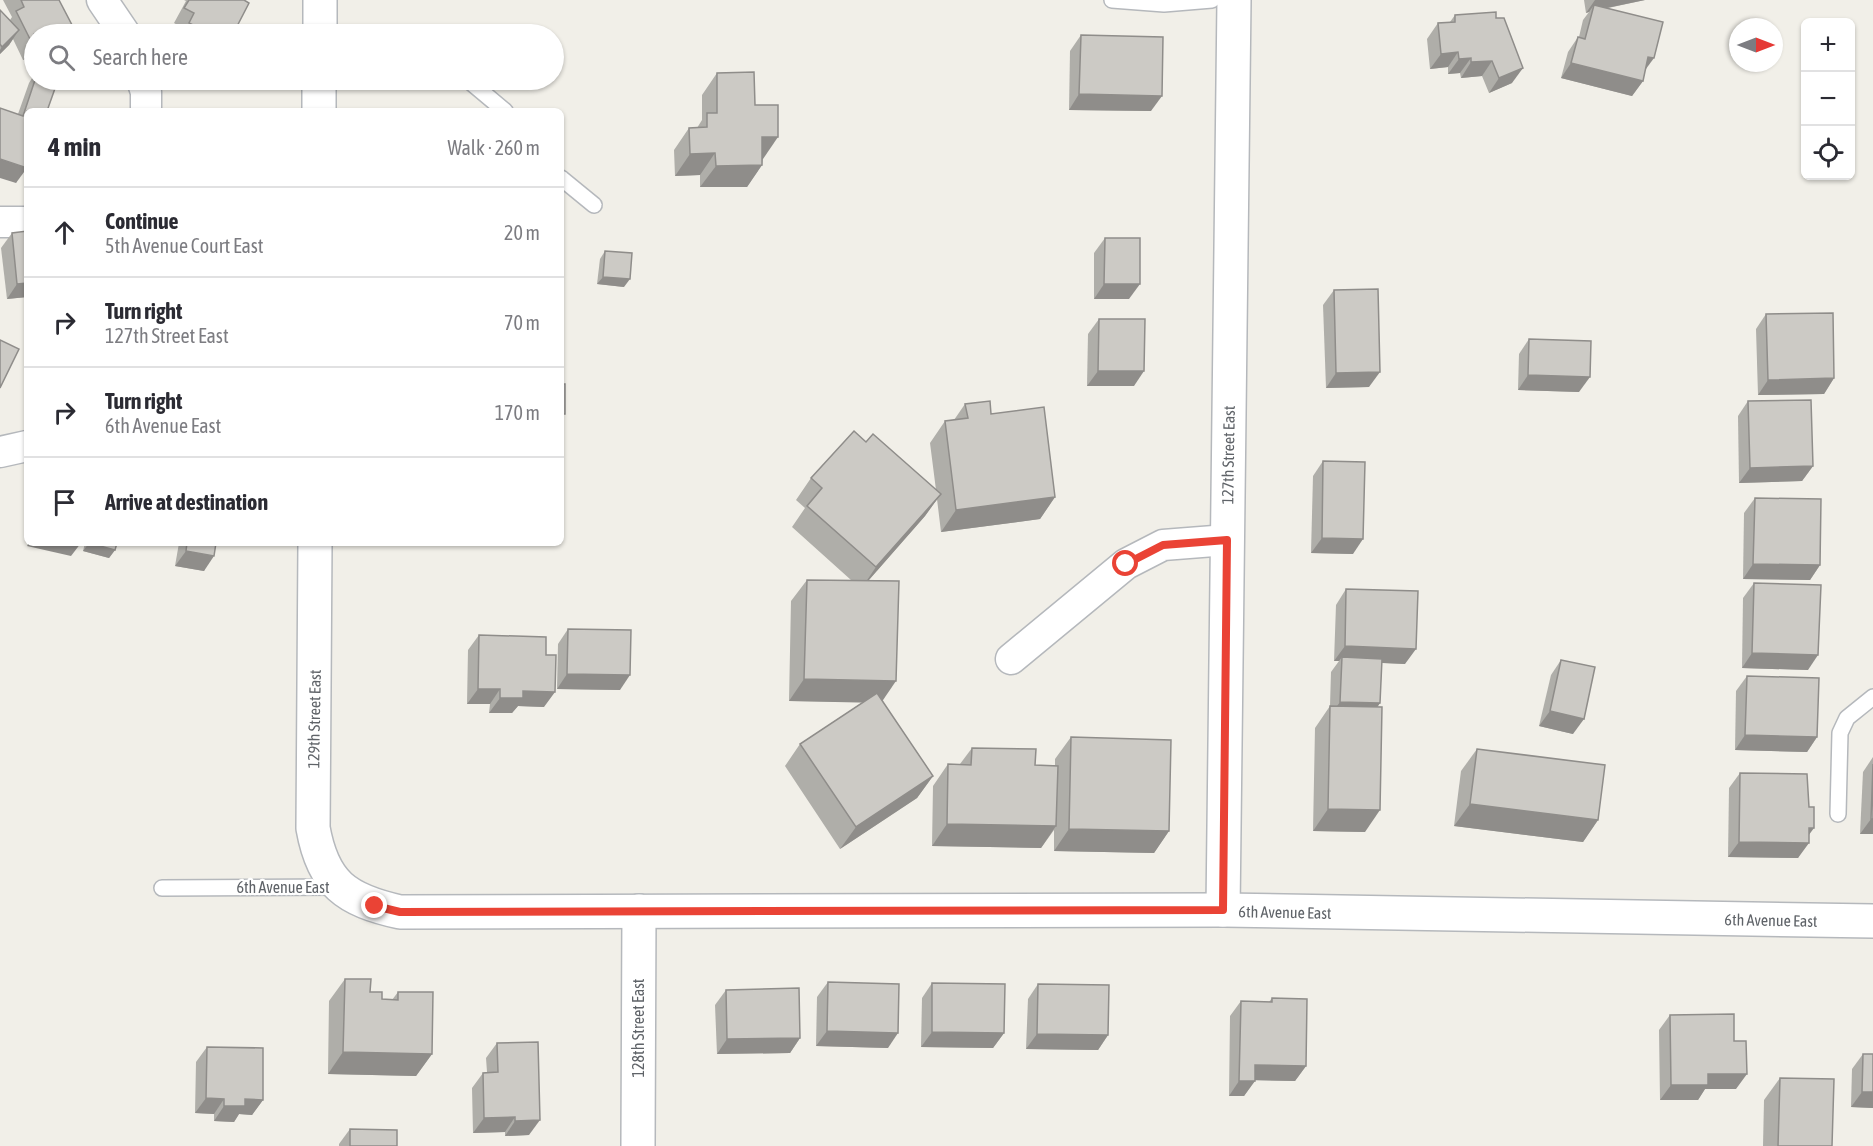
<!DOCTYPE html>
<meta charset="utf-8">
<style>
:root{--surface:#fff;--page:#f7f7f7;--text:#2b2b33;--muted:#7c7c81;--line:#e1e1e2}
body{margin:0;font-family:"Asap Condensed",sans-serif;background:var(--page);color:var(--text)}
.controls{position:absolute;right:18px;top:18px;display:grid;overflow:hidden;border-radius:9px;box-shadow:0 2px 4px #0004}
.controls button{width:54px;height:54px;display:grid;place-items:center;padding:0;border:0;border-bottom:2px solid var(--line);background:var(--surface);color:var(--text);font:30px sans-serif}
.compass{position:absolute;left:1729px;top:18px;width:54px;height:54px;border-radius:50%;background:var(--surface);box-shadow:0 2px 4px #0004;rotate:90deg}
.stop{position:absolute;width:18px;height:18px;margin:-14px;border:4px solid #ea4335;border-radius:50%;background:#fff}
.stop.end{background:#ea4335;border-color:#fff;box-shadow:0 2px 6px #0008}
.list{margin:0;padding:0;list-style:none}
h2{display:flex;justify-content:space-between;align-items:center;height:78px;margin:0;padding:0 24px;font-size:26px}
h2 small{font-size:20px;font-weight:400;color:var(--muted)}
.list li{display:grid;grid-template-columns:39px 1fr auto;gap:18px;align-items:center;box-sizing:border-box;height:90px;padding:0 24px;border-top:2px solid var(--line)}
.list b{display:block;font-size:22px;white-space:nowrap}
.list p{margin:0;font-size:20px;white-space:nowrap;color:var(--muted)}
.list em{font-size:20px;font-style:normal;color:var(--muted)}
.icon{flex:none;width:33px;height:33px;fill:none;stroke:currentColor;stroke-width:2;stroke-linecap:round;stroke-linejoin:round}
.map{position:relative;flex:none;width:1873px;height:1146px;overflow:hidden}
.search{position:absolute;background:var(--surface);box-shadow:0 2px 4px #0004;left:24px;top:24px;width:540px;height:66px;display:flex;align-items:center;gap:15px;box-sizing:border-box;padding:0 21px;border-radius:33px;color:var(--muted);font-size:22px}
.panel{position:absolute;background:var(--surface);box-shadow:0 2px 4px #0004;left:24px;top:108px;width:540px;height:438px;border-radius:9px}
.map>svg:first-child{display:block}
</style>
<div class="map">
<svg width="1873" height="1146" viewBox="0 0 1873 1146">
<rect width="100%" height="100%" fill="#f1efe8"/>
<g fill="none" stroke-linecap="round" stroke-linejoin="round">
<g stroke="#b5b8bc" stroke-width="18">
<g id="service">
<path d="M1112 0 1164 4 1212 0"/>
<path d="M468 80 505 111"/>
<path d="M561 178 594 205"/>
<path d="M1838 814 1840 733 1847 718 1873 697"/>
<path d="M162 888 337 887"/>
</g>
</g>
<g stroke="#b5b8bc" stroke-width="33">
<g id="minor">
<path d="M102 0 125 34"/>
<path d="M142 80 146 92V111"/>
<path d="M0 222H27"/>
<path d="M0 452 27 446"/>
<path d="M1011 659 1126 564 1163 545 1227 540"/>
</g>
</g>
<g stroke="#b5b8bc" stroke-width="36">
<g id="tertiary">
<path d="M320 34V0"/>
<path d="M319 111V80"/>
<path d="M315 543 313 828C323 884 346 900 400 912L1223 910 1873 921"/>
<path d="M1223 910 1234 0"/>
<path d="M638 1146 639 911"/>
</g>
</g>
<use href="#service" stroke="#fff" stroke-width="15"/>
<use href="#minor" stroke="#fff" stroke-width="30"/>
<use href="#tertiary" stroke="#fff" stroke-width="33"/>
</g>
<g fill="#afaea9">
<path d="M3 0H59L34 34V54L23 60 13 39 9 45 0 54V10L10 20 12 17Z"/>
<path d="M184 0H244L233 34H181L184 29 174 23 186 1Z"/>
<path d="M1584 0H1645L1608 8 1645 71 1643 81 1632 96 1561 78 1568 52 1578 37H1579L1583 20 1589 12 1586 13Z"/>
<path d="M1455 15 1496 18 1512 83 1489 93 1482 76 1461 78 1460 73 1448 74V67L1430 69 1427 39 1438 23 1450 22Z"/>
<path d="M1081 35 1151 111 1069 110 1070 51Z"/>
<path d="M717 73 755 105 763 159 762 165 747 187H700V175L675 176 674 150 689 128H697L702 120V95Z"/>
<path d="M34 75V80H58L16 183 18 114 29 83Z"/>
<path d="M27 231V297L7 299 1 248 12 233Z"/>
<path d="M1105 238 1129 299H1094V253Z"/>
<path d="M605 251 624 287 597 284 600 259Z"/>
<path d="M1334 290 1369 387 1326 388 1323 305Z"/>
<path d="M1766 314 1834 378 1824 394 1758 395 1756 329Z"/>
<path d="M1099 319 1134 386H1087L1088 334Z"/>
<path d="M1529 339 1579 392 1518 390 1519 354Z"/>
<path d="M1748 401 1813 466 1802 481 1739 483 1738 416Z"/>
<path d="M965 404 991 414 1055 497 1040 519 941 532 937 499 925 516 868 581 882 701 933 776 917 798 840 849 785 766 800 744 863 702 789 701 791 601 807 580H851L792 527 805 508 796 500 811 478 866 442 936 490 930 443 945 421 954 420Z"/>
<path d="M1323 461 1353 554 1311 553 1313 476Z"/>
<path d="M1755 498 1820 565 1810 580 1743 579 1744 513Z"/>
<path d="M85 543H117L115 550 109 558 83 551Z"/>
<path d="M179 543H216L204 571 175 566Z"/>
<path d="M1754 583 1808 670 1742 668 1743 598Z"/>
<path d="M1346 589 1405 664 1382 663 1380 703 1377 707 1365 832 1313 831 1315 728 1330 706 1331 672 1339 661H1334L1336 605Z"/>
<path d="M568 629 620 690 557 689 558 644Z"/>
<path d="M479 635 544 707 518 706 512 713H489L490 704H467L468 650Z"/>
<path d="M1561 660 1573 734 1539 726 1551 675Z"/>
<path d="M1747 676 1817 737 1807 752 1735 750 1736 691Z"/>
<path d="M1071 737 1169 831 1154 853 1054 851V830L1041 848 932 846 933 786 948 764H960L972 748 1035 765H1055V759Z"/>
<path d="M1477 749 1598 820 1583 842 1454 826 1461 771Z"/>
<path d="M1873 757V834H1860L1863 772Z"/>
<path d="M1740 773 1809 835 1798 858 1728 857 1729 788Z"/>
<path d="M345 979 370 992 382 999 392 1000 398 992 432 1054 416 1076 328 1074 329 1001Z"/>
<path d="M828 982 888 1048 816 1046 817 997Z"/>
<path d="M932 983 1004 1033 993 1048 921 1047 922 998Z"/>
<path d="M1038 984 1108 1035 1098 1050 1026 1049 1028 999Z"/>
<path d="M726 990 800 1038 790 1053 717 1054 715 1005Z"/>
<path d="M1272 998 1306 1066 1295 1081 1255 1080 1244 1096H1229L1230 1016 1241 1001 1269 1002Z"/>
<path d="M1670 1015 1734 1041 1736 1089H1705L1698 1100H1660L1659 1030Z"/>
<path d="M497 1043 529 1135 505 1136V1132L473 1133 472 1088 483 1073 487 1072 486 1058Z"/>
<path d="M207 1047 263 1100 252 1115 239 1114 234 1122 214 1121V1114L195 1113 196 1062Z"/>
<path d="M1863 1054 1873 1108 1851 1107 1852 1069Z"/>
<path d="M1780 1078 1832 1146H1763L1764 1100Z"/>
<path d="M350 1129 397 1146H339V1144Z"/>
</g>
<g fill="#8f8d8a">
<path d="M1595 0H1645L1592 11 1594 5 1589 12 1586 13Z"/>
<path d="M72 25 65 34H54Z"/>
<path d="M19 30 9 45 0 54V50L2 47Z"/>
<path d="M34 44V54L23 60 33 45Z"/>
<path d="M1458 52 1448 67 1430 69 1441 54Z"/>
<path d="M1648 57 1654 58 1643 73Z"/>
<path d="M1471 58 1460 73 1448 74 1459 59Z"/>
<path d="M1492 61 1482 76 1461 78 1471 62Z"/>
<path d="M1571 63 1643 81 1632 96 1561 78Z"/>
<path d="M1523 68 1512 83 1489 93 1499 78Z"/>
<path d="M1079 94 1162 96 1151 111 1069 110Z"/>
<path d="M762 137H778L763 159H747Z"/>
<path d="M715 153 700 175 675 176 690 154Z"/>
<path d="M0 159 27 168 16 183 0 178Z"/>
<path d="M762 165 747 187H700L716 166Z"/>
<path d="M603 277 630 279 624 287 597 284Z"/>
<path d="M27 283V297L7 299 17 284Z"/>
<path d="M1104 284H1140L1129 299H1094Z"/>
<path d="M1098 371H1144L1134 386H1087Z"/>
<path d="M1380 372 1369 387 1326 388 1336 373Z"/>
<path d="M1528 375 1590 377 1579 392 1518 390Z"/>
<path d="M1834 378 1824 394 1758 395 1768 380Z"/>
<path d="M1813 466 1802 481 1739 483 1750 468Z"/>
<path d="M941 494 925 516 861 589 876 567Z"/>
<path d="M1055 497 1040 519 941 532 956 510Z"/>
<path d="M1322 538 1363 539 1353 554 1311 553Z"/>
<path d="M29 543H81L71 556 27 546Z"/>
<path d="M89 543 115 550 109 558 83 551Z"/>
<path d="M186 551 214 556 204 571 175 566Z"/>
<path d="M1753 564 1820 565 1810 580 1743 579Z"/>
<path d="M1345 646 1416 649 1405 664 1342 661V657L1339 661H1334Z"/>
<path d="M1752 653 1818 655 1808 670 1742 668Z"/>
<path d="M567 674 630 675 620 690 557 689Z"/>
<path d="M804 679 896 681 881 703 789 701Z"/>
<path d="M478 689H500L490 704H467Z"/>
<path d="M523 691 555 692 544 707 518 706 512 713H489L500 698Z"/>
<path d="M1340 702 1380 703 1370 718 1329 717Z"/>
<path d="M1550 711 1584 719 1573 734 1539 726Z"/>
<path d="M1745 735 1817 737 1807 752 1735 750Z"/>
<path d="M933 776 917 798 840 849 856 827Z"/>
<path d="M1470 804 1598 820 1583 842 1454 826Z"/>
<path d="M1328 809 1380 810 1365 832 1313 831Z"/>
<path d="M1871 819H1873V834H1860Z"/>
<path d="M947 824 1056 826 1041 848 932 846Z"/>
<path d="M1809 828H1814L1803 843H1809L1798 858 1728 857 1739 842Z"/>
<path d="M1069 829 1169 831 1154 853 1054 851Z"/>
<path d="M827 1031 898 1033 888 1048 816 1046Z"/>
<path d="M932 1032 1004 1033 993 1048 921 1047Z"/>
<path d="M1037 1034 1108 1035 1098 1050 1026 1049Z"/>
<path d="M800 1038 790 1053 717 1054 727 1039Z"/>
<path d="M343 1052 432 1054 416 1076 328 1074Z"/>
<path d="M1255 1065 1306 1066 1295 1081 1244 1080Z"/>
<path d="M1708 1074H1747L1736 1089H1705L1698 1100H1660L1671 1085Z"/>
<path d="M1239 1081H1255L1244 1096H1229Z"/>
<path d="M1862 1092H1873V1108L1851 1107Z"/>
<path d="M206 1098 224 1099 214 1114 195 1113Z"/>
<path d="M245 1099 263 1100 252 1115 239 1114 234 1122 214 1121 224 1106Z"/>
<path d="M515 1117 505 1132 473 1133 484 1118Z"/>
<path d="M540 1120 529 1135 505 1136 515 1121Z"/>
</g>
<g fill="#cccac5" stroke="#8f8d8a" stroke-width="1.5">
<path d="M21 0H59L72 25 54 34H34V44L33 45 16 11 24 7Z"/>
<path d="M189 0H244L249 3 233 34H211L189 23 194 13 184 8Z"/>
<path d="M1594 5 1663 22 1654 58 1648 57 1643 81 1571 63 1578 37 1585 39Z"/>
<path d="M0 10 19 30 2 47 0 44Z"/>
<path d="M1496 12V18H1504L1523 68 1499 78 1492 61 1471 62V58L1459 59 1458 52 1441 54 1438 23 1455 22V15Z"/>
<path d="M1081 35 1163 37 1162 96 1079 94Z"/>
<path d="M754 72 755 105H778V137H762V165L716 166 715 153 690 154 689 128 707 127V113H717V73Z"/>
<path d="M35 80H58L47 111H27V168L0 159V108L23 116Z"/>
<path d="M27 231V283L17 284 12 233Z"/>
<path d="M1105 238H1140V284H1104Z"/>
<path d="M605 251 632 253 630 279 603 277Z"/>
<path d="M1378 289 1380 372 1336 373 1334 290Z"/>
<path d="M1833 313 1834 378 1768 380 1766 314Z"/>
<path d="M1099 319H1145L1144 371H1098Z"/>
<path d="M1529 339 1591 341 1590 377 1528 375Z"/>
<path d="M0 340 19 349 0 388Z"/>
<rect x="561" y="384" width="4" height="30"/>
<path d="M1811 400 1813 466 1750 468 1748 401Z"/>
<path d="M990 401 991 414 1044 407 1055 497 956 510 945 421 968 418 965 404Z"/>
<path d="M854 431 866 442 873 434 941 494 876 567 807 506 822 488 811 478Z"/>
<path d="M1323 461 1365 462 1363 539 1322 538Z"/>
<path d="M1755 498 1821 499 1820 565 1753 564Z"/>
<path d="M89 543H117L115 550Z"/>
<path d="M187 543H216L214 556 186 551Z"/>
<path d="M807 580 899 581 896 681 804 679Z"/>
<path d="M1754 583 1821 585 1818 655 1752 653Z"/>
<path d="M1346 589 1418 591 1416 649 1345 646Z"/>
<path d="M568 629 631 630 630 675 567 674Z"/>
<path d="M479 635 546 637V655H556L555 692 523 691V698H500V689H478Z"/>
<path d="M1342 657 1382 659 1380 703 1340 702Z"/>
<path d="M1561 660 1595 667 1584 719 1550 711Z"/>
<path d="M1747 676 1819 678 1817 737 1745 735Z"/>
<path d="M877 693 933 776 856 827 800 744Z"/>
<path d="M1330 706 1382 707 1380 810 1328 809Z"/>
<path d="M1071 737 1171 740 1169 831 1069 829Z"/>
<path d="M972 748 1036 749 1035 765 1058 766 1056 826 947 824 948 764 971 765Z"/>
<path d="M1477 749 1605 765 1598 820 1470 804Z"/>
<path d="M1873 764V819H1871Z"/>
<path d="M1740 773 1807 774 1809 807H1814V828H1809V843L1739 842Z"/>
<path d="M345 979H371L370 992H382V999L398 1000V992H433L432 1054 343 1052Z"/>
<path d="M828 982 899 984 898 1033 827 1031Z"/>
<path d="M932 983 1005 984 1004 1033 932 1032Z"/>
<path d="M1038 984 1109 985 1108 1035 1037 1034Z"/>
<path d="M799 988 800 1038 727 1039 726 990Z"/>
<path d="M1272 998 1307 999 1306 1066 1255 1065V1081H1239L1241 1001 1272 1002Z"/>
<path d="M1734 1014V1041H1746L1747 1074H1708V1085H1671L1670 1015Z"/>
<path d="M538 1042 540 1120 515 1121V1117L484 1118 483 1073 498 1072 497 1043Z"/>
<path d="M207 1047 263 1048V1100L245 1099V1106H224V1099L206 1098Z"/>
<path d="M1863 1054H1873V1092H1862Z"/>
<path d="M1780 1078 1834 1079 1832 1146H1778Z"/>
<path d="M350 1129 397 1130V1146H350Z"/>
</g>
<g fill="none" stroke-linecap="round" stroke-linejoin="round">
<path stroke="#ea4335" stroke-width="8" d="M375 906 400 912 1223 910 1227 540 1163 545 1126 564"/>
</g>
<g text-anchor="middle" stroke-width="4.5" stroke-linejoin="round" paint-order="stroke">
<g font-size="16" fill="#5f6368" stroke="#fff">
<text transform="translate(1228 455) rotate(-89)" y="6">127th Street East</text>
<text transform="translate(314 719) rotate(-89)" y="6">129th Street East</text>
<text x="283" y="893">6th Avenue East</text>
<text transform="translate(1285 912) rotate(1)" y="6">6th Avenue East</text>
<text transform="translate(1771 920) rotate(1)" y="6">6th Avenue East</text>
<text transform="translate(638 1028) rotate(-90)" y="6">128th Street East</text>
</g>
</g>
</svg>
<div class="controls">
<button>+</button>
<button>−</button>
<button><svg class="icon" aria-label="locate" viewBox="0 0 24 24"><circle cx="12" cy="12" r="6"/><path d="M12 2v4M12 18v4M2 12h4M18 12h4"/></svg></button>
</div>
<svg class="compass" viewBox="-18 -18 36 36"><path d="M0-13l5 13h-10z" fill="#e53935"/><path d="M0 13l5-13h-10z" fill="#7c7c81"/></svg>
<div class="stop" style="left:1126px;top:564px"></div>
<div class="stop end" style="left:375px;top:906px"></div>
<div class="search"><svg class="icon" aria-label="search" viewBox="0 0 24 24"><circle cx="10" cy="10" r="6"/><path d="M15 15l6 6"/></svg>Search here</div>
<section class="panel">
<h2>4 min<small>Walk · 260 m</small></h2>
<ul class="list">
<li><svg class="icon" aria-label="ahead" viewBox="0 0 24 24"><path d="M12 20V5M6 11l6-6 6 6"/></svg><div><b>Continue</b><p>5th Avenue Court East</p></div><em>20 m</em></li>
<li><svg class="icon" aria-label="right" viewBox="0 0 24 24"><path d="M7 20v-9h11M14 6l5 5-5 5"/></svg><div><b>Turn right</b><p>127th Street East</p></div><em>70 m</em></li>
<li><svg class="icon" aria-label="right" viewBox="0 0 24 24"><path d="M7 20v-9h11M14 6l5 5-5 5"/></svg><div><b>Turn right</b><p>6th Avenue East</p></div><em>170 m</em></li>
<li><svg class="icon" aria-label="arrive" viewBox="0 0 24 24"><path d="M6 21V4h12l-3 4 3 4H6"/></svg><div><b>Arrive at destination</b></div></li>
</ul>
</section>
</div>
